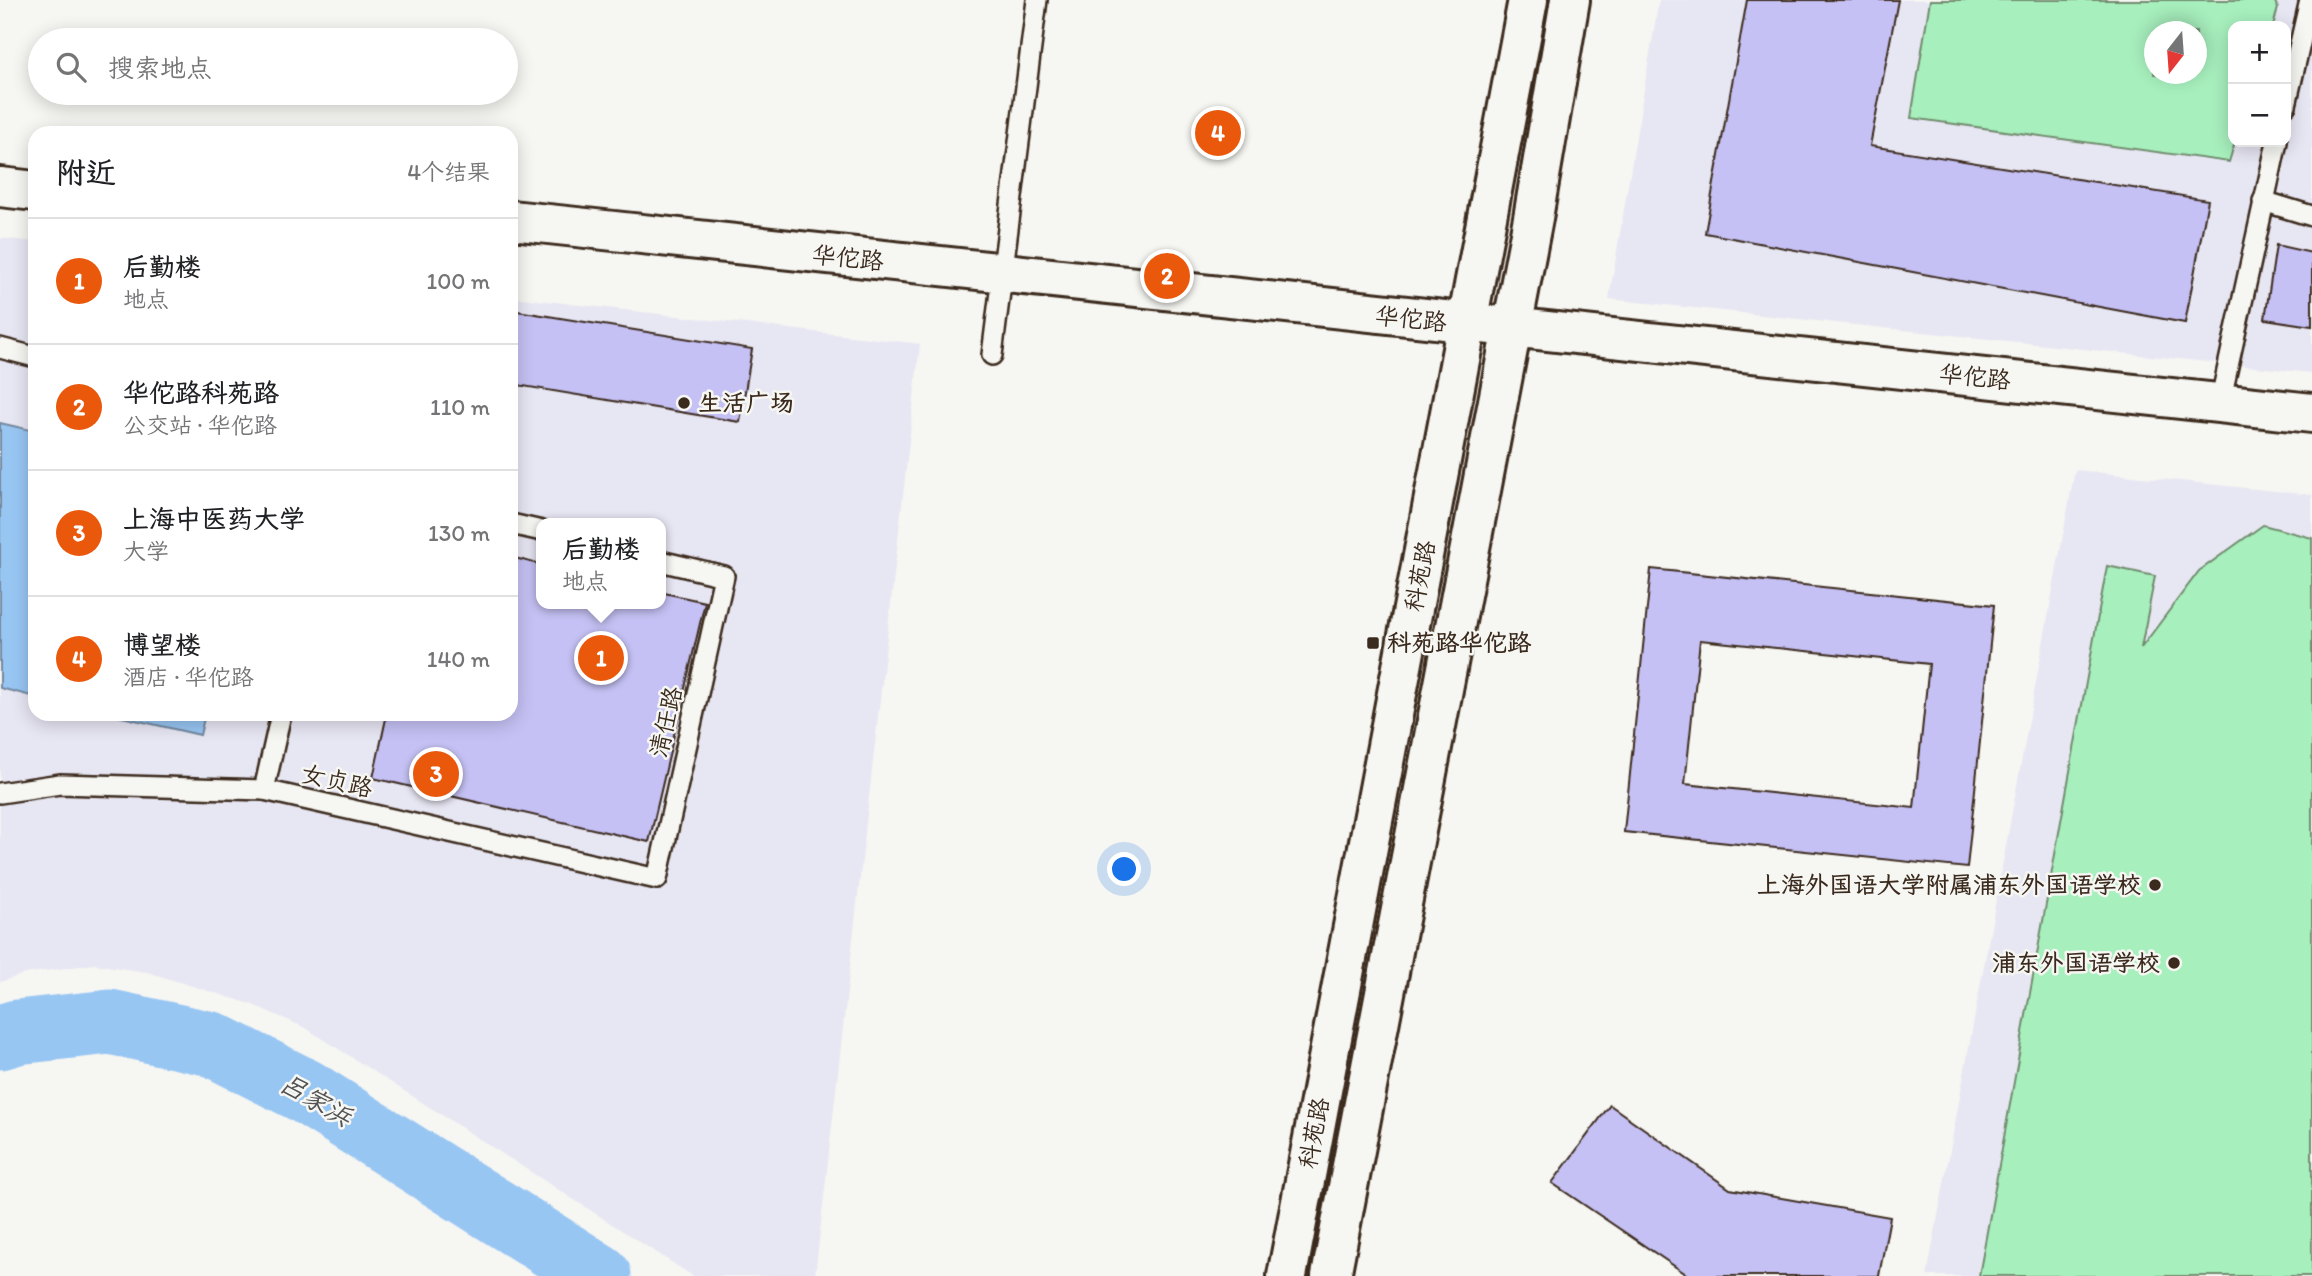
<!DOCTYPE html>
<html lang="zh">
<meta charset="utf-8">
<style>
:root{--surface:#fff;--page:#f2f2f2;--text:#202124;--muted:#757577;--line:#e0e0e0;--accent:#ea580c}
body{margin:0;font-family:Itim,"LXGW WenKai TC",sans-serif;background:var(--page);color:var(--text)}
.controls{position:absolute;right:21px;top:21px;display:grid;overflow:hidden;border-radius:14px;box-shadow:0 4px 18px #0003}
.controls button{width:63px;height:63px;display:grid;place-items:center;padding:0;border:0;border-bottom:2px solid var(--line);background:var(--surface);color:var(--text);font:35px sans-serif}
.compass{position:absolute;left:2144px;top:21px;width:63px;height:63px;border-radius:50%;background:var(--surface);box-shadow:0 4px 18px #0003;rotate:197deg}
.you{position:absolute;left:1125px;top:870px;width:24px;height:24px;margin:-18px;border:5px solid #fff;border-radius:50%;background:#1a73e8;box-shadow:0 0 0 10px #1a73e833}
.badge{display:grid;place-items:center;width:46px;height:46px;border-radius:50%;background:var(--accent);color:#fff;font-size:23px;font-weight:700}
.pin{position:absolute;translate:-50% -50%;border:4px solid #fff;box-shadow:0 2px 7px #0006}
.popup{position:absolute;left:536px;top:518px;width:130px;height:91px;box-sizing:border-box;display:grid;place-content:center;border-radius:14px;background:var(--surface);filter:drop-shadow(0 2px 5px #0005);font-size:23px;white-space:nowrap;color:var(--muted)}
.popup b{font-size:26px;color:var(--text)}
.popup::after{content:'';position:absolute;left:50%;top:100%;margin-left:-14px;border:14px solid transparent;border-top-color:var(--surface)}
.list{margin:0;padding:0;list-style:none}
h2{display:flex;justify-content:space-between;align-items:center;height:91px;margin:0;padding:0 28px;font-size:30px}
h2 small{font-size:23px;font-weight:400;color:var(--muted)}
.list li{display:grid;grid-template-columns:46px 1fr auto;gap:21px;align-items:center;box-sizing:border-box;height:126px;padding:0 28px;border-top:2px solid var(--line)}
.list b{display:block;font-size:26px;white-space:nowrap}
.list p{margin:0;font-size:23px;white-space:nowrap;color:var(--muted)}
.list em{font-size:23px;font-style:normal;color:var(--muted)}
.icon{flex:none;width:38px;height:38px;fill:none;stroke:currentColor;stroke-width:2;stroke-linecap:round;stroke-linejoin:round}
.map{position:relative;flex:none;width:2312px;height:1276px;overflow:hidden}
.search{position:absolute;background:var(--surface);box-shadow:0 4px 18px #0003;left:28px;top:28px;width:490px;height:77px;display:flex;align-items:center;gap:18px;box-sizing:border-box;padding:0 24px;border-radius:38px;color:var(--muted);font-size:26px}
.panel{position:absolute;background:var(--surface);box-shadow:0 4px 18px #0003;left:28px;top:126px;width:490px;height:595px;border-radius:21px}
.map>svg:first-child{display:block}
</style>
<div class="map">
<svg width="2312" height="1276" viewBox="0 0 2312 1276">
<rect width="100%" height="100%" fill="#f6f6f2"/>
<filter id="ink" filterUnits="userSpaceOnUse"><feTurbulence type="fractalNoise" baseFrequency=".0143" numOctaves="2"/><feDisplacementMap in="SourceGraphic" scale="14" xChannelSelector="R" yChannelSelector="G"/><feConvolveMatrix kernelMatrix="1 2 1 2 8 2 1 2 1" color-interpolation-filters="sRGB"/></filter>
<g filter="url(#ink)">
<g fill="#e7e6f3" fill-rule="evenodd">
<path d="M1659 0H2312V373L1609 299ZM2233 26H2286V142H2233ZM2154 32H2196V74H2154Z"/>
<path d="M0 238 35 242V714H511V297L920 344 815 1276H693L306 1028 251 1004 147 972 94 964 24 974 0 982ZM542 523H660V604H542Z"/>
<path d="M2075 470 2312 495V1276H1927Z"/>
</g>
<g fill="#a7efbd" stroke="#718c6e" stroke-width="2" fill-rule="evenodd">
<path d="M1930 0H2274L2278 8 2273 26H2233L2235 142 2229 162 1911 118ZM2154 32H2196V74H2154Z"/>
<path d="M2263 525 2312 538V1276H1979L2107 566 2155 576 2141 648 2199 571Z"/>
</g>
<g fill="#98c6f3" stroke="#73889e" stroke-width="2">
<path d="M0 423 35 431V697L0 688Z"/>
<path d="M109 714H205L200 735Z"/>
</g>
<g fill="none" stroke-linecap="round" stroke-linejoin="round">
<path stroke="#98c6f3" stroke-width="65" d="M0 1037 17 1032 110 1022 212 1044 305 1091 599 1276"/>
</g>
<g fill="#c5c1f4" stroke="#3b2a1e" stroke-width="2" fill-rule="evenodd">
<path d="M1747 0H1898L1870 146 2208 200 2185 323 1705 233Z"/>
<path d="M2276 245 2312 253V326L2265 319Z"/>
<path d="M511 310 752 349 740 422 511 384Z"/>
<path d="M511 557 542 565V604H660V592L705 602 649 842 373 778 387 714H511Z"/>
<path d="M1651 569 1994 605 1967 868 1624 832ZM1700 640 1929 664 1914 808 1685 784Z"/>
<path d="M1610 1105 1730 1189 1890 1217 1879 1276H1689L1552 1183Z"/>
</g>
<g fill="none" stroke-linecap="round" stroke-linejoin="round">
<g stroke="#3b2a1e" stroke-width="24">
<g id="service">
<path d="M2286 105 2310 0"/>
<path d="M2263 201 2312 216"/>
<path d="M0 348 35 357"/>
<path d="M992 355 1037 0"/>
<path d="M2220 403 2277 142"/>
<path d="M511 524 542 531"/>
<path d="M264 790 281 714"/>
<path d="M0 793 60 784 264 790 657 879 724 576 660 561"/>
</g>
</g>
<g stroke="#3b2a1e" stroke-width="44">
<g id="minor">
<path d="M0 187 35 191"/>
<path d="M511 220 2312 413"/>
</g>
</g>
<g stroke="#3b2a1e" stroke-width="44">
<g id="tertiary">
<path d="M1287 1276 1528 0"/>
<path d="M1331 1276 1533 218 1570 0"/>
</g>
</g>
<use href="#service" stroke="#f6f6f2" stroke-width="19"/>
<use href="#minor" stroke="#f6f6f2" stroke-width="38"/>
<use href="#tertiary" stroke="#f6f6f2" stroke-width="38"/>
</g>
</g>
<g fill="#3b2a1e" stroke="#f6f6f2" stroke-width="2.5">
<circle cx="684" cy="403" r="7"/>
<rect x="1366" y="636" width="14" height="14" rx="3.5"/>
<circle cx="2155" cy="885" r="7"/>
<circle cx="2174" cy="963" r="7"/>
</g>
<g text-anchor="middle" stroke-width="5" stroke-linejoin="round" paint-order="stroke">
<g font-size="24" fill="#3b2a1e" stroke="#f6f6f2">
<text transform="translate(848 258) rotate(6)" y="8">华佗路</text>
<text transform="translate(1411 319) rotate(6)" y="8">华佗路</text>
<text transform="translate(1975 377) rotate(6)" y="8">华佗路</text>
<text transform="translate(1420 576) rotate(-79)" y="8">科苑路</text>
<text transform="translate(666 722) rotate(-77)" y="8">清任路</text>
<text transform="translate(337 781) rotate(13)" y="8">女贞路</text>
<text transform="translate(1314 1133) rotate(-79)" y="8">科苑路</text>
</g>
<g font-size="24" font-weight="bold" fill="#3b2a1e" stroke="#f6f6f2" text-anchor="start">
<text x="698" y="411">生活广场</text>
<text x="1387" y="651">科苑路华佗路</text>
<text x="2141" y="893" text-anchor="end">上海外国语大学附属浦东外国语学校</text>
<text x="2160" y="971" text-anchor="end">浦东外国语学校</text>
</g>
<g font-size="26" font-style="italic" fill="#525153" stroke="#f6f6f2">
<text transform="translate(316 1100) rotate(30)" y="9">吕家浜</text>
</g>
</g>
</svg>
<div class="controls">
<button>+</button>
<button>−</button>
</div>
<svg class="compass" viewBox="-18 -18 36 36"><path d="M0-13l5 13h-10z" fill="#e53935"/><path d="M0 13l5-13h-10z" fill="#757577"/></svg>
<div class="you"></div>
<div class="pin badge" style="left:601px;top:658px">1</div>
<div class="popup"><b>后勤楼</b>地点</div>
<div class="pin badge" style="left:1167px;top:276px">2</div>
<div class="pin badge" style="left:436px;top:774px">3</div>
<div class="pin badge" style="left:1218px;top:133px">4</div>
<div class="search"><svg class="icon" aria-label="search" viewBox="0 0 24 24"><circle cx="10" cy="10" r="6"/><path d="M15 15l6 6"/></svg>搜索地点</div>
<section class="panel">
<h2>附近<small>4个结果</small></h2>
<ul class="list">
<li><span class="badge">1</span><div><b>后勤楼</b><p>地点</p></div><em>100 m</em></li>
<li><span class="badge">2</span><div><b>华佗路科苑路</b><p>公交站 · 华佗路</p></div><em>110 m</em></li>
<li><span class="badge">3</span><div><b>上海中医药大学</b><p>大学</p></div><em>130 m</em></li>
<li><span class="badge">4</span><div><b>博望楼</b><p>酒店 · 华佗路</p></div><em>140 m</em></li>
</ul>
</section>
</div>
